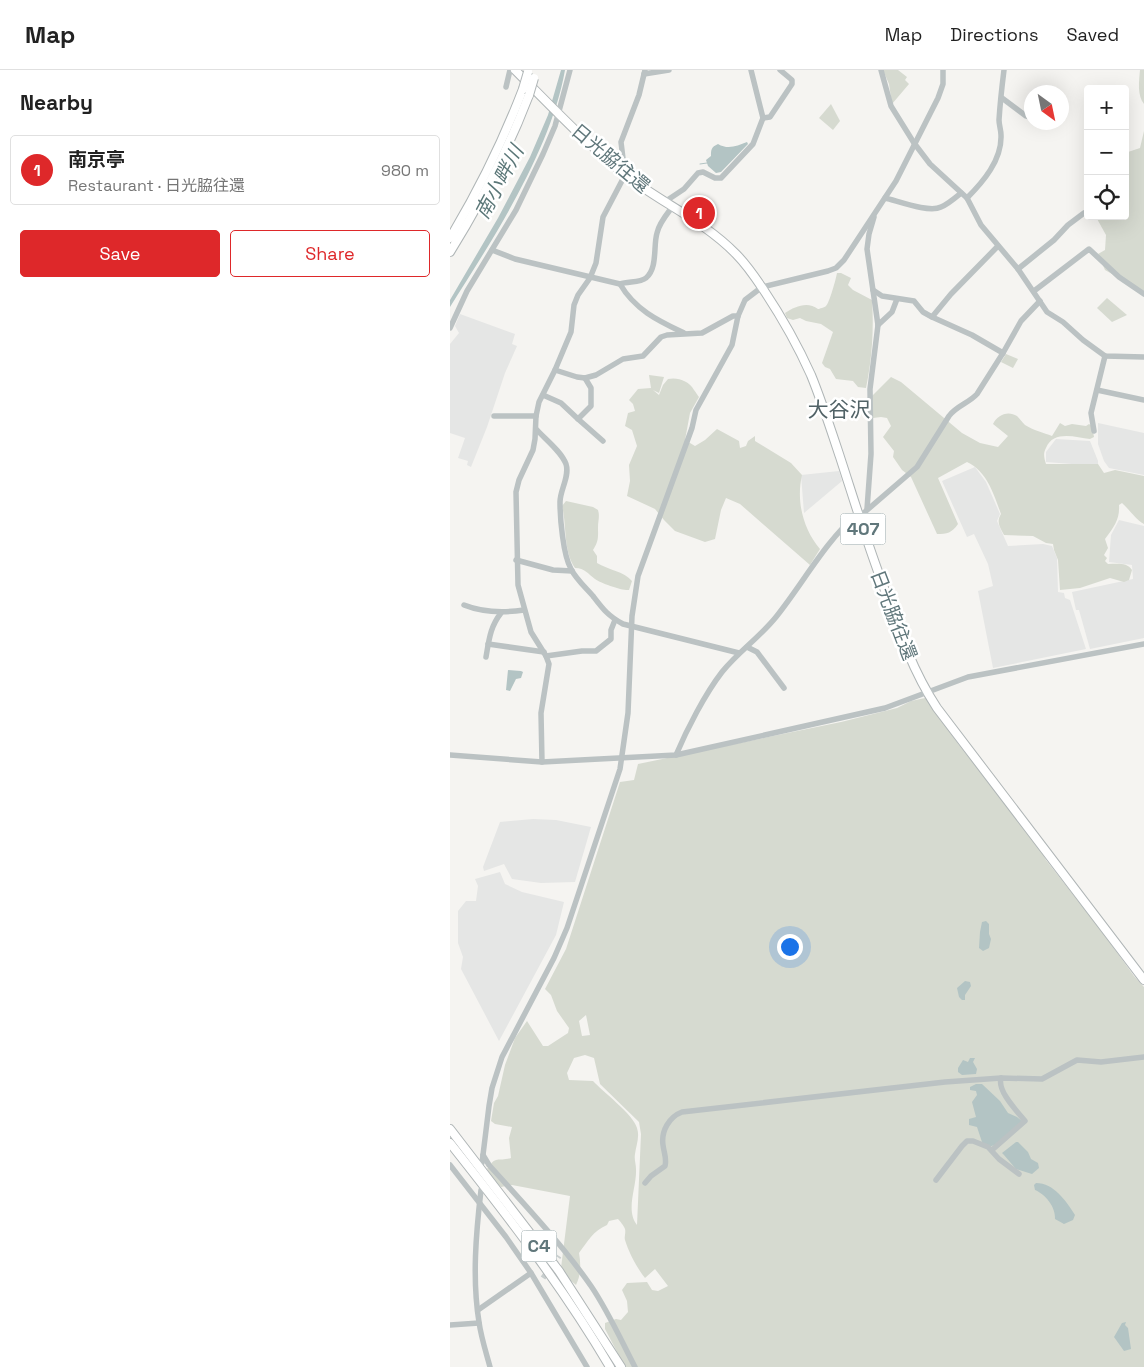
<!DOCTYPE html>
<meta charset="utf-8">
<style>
:root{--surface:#fff;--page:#f6f6f6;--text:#222;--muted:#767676;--line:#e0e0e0;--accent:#de282a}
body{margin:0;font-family:"Space Grotesk","Noto Sans JP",sans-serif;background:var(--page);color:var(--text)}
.controls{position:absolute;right:15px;top:15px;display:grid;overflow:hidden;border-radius:5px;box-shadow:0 5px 20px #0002}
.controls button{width:45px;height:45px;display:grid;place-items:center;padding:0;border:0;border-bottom:1px solid var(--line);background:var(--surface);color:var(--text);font:25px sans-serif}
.compass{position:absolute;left:574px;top:15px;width:45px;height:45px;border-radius:50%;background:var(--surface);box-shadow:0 5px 20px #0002;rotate:147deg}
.you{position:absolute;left:339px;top:876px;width:18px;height:18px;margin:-12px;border:4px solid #fff;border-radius:50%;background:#1a73e8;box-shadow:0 0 0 8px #1a73e833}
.badge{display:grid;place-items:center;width:32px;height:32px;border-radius:50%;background:var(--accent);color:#fff;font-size:16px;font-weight:700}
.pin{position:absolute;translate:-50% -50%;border:2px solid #fff;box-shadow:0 1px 5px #0006}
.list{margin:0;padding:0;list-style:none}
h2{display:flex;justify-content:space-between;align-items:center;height:65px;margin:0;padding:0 20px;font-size:21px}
h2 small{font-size:16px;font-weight:400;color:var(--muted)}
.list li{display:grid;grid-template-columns:32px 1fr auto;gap:15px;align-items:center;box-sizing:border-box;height:70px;margin:0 10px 10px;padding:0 10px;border:1px solid var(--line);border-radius:5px}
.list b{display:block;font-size:19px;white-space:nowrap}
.list p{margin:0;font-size:16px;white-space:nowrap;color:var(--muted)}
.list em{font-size:16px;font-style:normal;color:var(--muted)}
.actions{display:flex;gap:10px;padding:15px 20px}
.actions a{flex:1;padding:11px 0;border:1px solid var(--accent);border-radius:5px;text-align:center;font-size:18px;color:var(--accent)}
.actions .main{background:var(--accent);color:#fff}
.icon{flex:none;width:28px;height:28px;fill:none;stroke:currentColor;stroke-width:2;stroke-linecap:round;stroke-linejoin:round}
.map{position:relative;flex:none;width:694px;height:1297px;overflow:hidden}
header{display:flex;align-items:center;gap:30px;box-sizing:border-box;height:70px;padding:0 25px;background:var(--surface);border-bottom:1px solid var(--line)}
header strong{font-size:24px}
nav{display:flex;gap:28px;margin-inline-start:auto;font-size:18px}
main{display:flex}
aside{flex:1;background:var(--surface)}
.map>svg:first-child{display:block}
</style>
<header>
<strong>Map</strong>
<nav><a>Map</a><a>Directions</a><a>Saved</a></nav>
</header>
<main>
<aside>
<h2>Nearby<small></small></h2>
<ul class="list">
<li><span class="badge">1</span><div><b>南京亭</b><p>Restaurant · 日光脇往還</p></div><em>980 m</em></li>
</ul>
<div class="actions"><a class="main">Save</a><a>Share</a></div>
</aside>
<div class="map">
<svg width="694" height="1297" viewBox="0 0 694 1297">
<rect width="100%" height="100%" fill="#f5f4f1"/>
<g fill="#e5e6e5">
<path d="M10 244 65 264 62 274 67 276 55 303 37 357 21 397 17 395 18 391 8 388 15 368 0 363V274L9 263 5 256Z"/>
<path d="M648 353 694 363V405L659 398 654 391 648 374Z"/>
<path d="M606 369 640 371 648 391V396L596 392V382Z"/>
<path d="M525 397 536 412 550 444 547 451 558 476 593 474 602 476 607 488 608 522 614 523 615 528 620 530 636 579 543 598 528 521 543 516 538 494 524 464 517 467 492 411Z"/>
<path d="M389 401 392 411 354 443 351 405Z"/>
<path d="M669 450 694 456V568L640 579 629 540H626L622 522 683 509 682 495 659 492 661 465Z"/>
<path d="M83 749 106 750 141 757 125 812 91 813 62 809 54 794 34 801 33 797 50 752Z"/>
<path d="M50 802 55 814 72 822 114 832 106 865 49 971 11 899 13 887 8 873V841L16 831H26L28 816 25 809Z"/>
</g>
<g fill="#d6dad0" fill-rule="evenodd">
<path d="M433 0H448L457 7 455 10 459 14 442 34 439 14Z"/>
<path d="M690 0H694V34C687 25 689 11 690 0Z"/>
<path d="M381 34 390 51 383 60 369 48Z"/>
<path d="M694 61V222L655 200 648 184 655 180 656 165 646 147 675 146V83L690 78Z"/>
<path d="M387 203H391L401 208 398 215 403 220 422 230C424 259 422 289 416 318L408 317 403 311 386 309 380 299 375 297 372 293 383 262 371 254 356 251 350 248 343 250 337 248 335 243C345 236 358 231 368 239 369 239 375 237 376 236 379 234 386 209 387 203Z"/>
<path d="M657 228 677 245 662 252 647 238Z"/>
<path d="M556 284 568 289 563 298 551 292Z"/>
<path d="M199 305 214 307 209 323 203 320 209 325 213 315 218 309C228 307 239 311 244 320 246 322 247 325 249 327L240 343 235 370 245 376 255 370 267 359 289 371 290 378 296 376 298 371 305 366V371L341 393 352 405C346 431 353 459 370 479L360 495 290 434 276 428 271 440 265 469 255 472 225 461 214 450 205 439 177 426 180 411 179 395 187 376 182 360 175 356 178 343 185 341 183 334 179 330 188 319 201 318Z"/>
<path d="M441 307 451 312 512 363 530 373 548 377 558 366 543 354C547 345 558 340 567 346 570 349 572 352 575 355 583 360 594 363 602 366L610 353 615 356 622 354 636 356 639 354 642 356 644 367 640 369C625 367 603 360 596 378 593 383 594 388 596 394H648L654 403 665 400 694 406V454C685 449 680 440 672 433L669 435C670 449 664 457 655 469L658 478 654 485 657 488 655 491 658 494C667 494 677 492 682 500L679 510 674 512 660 508 630 518 610 520 608 490 604 480 603 474 596 473 583 466 554 465C550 457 546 452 551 444 544 425 537 401 517 392L488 408 508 454C502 463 497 464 487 464L461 407 452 400 443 387 444 381 433 367 441 356 437 348 431 347 423 348 422 326Z"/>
<path d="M116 431 143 437 148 440C150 446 148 451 148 457 148 467 149 471 143 480L147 486V493C158 500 174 501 182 511L179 520C173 521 150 513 145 509 138 504 135 498 125 498 113 480 117 456 112 436Z"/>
<path d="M475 628C488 639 494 655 504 668 514 683 527 696 538 710 547 721 556 734 565 747 575 761 589 774 596 790L650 859 684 906 694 917V1297H175L155 1259V1253L166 1249 171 1250 178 1242 177 1231 172 1220 177 1213 197 1212 202 1220 208 1221 218 1216 205 1199 195 1208C187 1198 179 1183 175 1170 174 1167 176 1163 175 1159 174 1156 170 1151 168 1149L159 1151 157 1155C143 1161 138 1171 129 1183 131 1194 131 1205 126 1215L120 1210 111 1198 120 1126 62 1115 51 1117 44 1110 37 1099C46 1085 48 1092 61 1088L59 1068 62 1057 45 1054 41 1051 44 1033 48 1026 55 995 65 968 77 951 93 976H98L118 963 119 958 107 941 101 925 95 919 116 879 170 712 184 710 188 694 391 652 447 638 461 631ZM136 945 140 965 132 966 129 951ZM135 985 144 988 150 1014 189 1052 191 1064 187 1155C175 1140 187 1117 186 1099 186 1094 184 1089 185 1084 186 1076 190 1067 187 1058 184 1045 152 1021 143 1011L119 1010 117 1003 124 988Z"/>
</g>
<g fill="#b3c4c4">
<path d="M111 0H115C101 80 43 169 0 237V230L48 148 80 87 98 45Z"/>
<path d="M297 72 298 74 271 102 266 103 258 96 256 90 261 86C261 80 261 77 268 74 278 80 287 76 297 72Z"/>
<path d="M58 600 71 601 73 602 71 608 66 609 60 621 56 620Z"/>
<path d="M536 851 539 854V864L541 869 539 878 533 881 529 878 530 862 532 852Z"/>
<path d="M515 911 520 912 521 916 515 925V930H512L509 927 507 918Z"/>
<path d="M520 988H525L523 992 527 999 526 1004 512 1005 508 1002V998L513 990 518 992Z"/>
<path d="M526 1014H532L550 1031 558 1043 567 1047 573 1052 547 1074 539 1077 532 1072 527 1057 519 1055V1049L526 1047 522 1032 527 1025 526 1021 520 1020V1017Z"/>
<path d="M566 1072H568L578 1082 581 1089 588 1093 589 1098 582 1104 566 1099 554 1085 552 1083Z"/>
<path d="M586 1113C604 1113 616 1131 625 1145L623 1150 614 1154 605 1149C606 1137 595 1124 585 1120L584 1115Z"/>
<path d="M676 1252 675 1255 678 1258 681 1279 674 1281 664 1267 672 1253Z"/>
</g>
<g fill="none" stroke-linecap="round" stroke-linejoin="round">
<path stroke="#b3c4c4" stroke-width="1" d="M250 94 257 93"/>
<path stroke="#c8cece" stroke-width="5.5" stroke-dasharray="5.5 3" stroke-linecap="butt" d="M93 1208 109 1186"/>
<g stroke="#afb5b6" stroke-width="10">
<g id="highway">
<path d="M65 0C100 35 135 72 174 104 210 132 254 151 286 184 297 195 305 207 313 219 331 246 348 276 361 305 372 332 381 360 390 387 404 430 417 473 433 515 448 558 462 600 487 638L694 910"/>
<path d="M0 168C29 120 53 71 73 19"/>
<path d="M0 182C31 132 58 80 79 25"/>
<path d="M0 1059 109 1201 171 1297"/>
<path d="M0 1073C57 1145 113 1217 160 1297"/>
</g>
</g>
<g stroke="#bbc2c3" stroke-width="5.5">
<path d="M431 0 441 36 464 73 480 94 517 128 531 155 568 199 597 242 613 252 633 270 655 286 694 287"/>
<path d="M194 4 219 0"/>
<path d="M56 17 60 0"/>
<path d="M552 28 576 46 582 48"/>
<path d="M313 48 320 47 342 14V10L330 0"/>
<path d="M594 52 606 53"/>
<path d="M435 128C448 131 479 143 491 137 498 134 505 128 511 123"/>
<path d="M517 128C533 112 552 90 551 65 551 60 549 55 549 50 550 34 552 16 554 0"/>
<path d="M216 131 234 119 248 103 253 102 265 108H271L303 74 313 48 301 0"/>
<path d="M42 180 65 189 170 214C185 240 209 251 234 263"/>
<path d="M568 199 604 170 618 155 634 143"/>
<path d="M170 214C178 211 190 213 196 208 208 198 203 176 207 163 209 153 217 144 223 136"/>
<path d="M423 220 432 226 464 231 473 242 482 247 522 265 553 283"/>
<path d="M584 221 639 179 669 207 694 224"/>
<path d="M482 247 501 224 548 176"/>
<path d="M428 255 442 242 447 229"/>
<path d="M0 258 17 221 66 140 93 84 105 56 120 0"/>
<path d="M105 300 127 307 135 308 146 305 173 289 193 286 211 267 217 265 252 263 283 246H288"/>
<path d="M647 320 694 330"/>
<path d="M93 325 111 333 128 349 141 336V318L135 308"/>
<path d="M44 346H86"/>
<path d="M128 349 153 371"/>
<path d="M86 359C95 369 111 381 116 394 120 406 110 420 110 432 110 448 113 485 121 499 126 509 135 517 143 526 153 539 158 546 173 554L289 583"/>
<path d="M644 361 641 343 655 286"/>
<path d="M417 439 421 384 420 319 428 255 417 179 419 164 424 147"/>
<path d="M409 447 467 397 499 346C506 336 519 333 527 324L553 283 571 251 590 231"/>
<path d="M66 490 103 500 122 501"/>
<path d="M14 535C34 543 53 543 74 540"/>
<path d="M38 574 94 582"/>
<path d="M297 577 307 582 334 618"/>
<path d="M96 586 132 581H146L161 569V560L165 550"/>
<path d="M36 587C39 570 40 557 51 543"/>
<path d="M0 685 92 692 226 685 435 638 518 607 694 574"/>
<path d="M226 685C237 659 255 624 272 602 288 582 310 567 326 547 354 512 374 473 408 443"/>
<path d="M92 692 91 643 99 594 96 586 81 562 68 515 66 422 69 410 83 380 85 369 86 346 89 332 105 300 121 262 124 235 128 225 140 208 146 193 153 147 175 105 171 72 189 25 195 0"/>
<path d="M542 1080 575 1051C567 1041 547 1021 551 1008"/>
<path d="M33 1085 39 1095C74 1134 111 1173 141 1216 158 1241 171 1270 185 1297"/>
<path d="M32 1093 39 1036 42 1018 52 987 104 888 117 858 170 699 178 643 182 546 188 506 242 358 246 340 282 275 288 246 295 230 312 217 378 201 386 198 394 190 446 111 488 28 493 14V0"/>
<path d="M0 1095 56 1167 81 1203 137 1297"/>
<path d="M486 1110 512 1076 517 1071H523L538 1077 549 1089 569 1104"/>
<path d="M195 1113 201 1106 215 1096C217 1089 214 1083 213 1075 211 1061 219 1047 232 1042L495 1012 551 1008 592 1009 627 990 651 992 694 987"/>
<path d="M31 1120C26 1163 22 1209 29 1252 31 1267 36 1282 40 1297"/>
<path d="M28 1240 81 1203"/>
<path d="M0 1255 29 1253"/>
</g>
<use href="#highway" stroke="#fff" stroke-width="8"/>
<g stroke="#afb5b6" stroke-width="10" stroke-linecap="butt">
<g id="highway-bridge">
<path d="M73 19 78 2"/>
<path d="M79 25 84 8"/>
</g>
</g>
<use href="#highway-bridge" stroke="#fff" stroke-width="8"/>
</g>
<g text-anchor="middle" stroke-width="5" stroke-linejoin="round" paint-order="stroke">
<g fill="#fff" stroke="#90a0a3" stroke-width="1">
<rect x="390.5" y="443.5" width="45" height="31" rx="4"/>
<rect x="71.5" y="1160.5" width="35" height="31" rx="4"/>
</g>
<g font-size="18" font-weight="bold" fill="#60777b">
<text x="413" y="465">407</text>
<text x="89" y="1182">C4</text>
</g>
<g font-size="19" fill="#60777b" stroke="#fff">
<text transform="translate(161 88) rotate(40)" y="7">日光脇往還</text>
<text transform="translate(444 545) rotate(69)" y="7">日光脇往還</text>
</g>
<g font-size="20" font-style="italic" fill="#5b7778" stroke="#fff">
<text transform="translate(49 112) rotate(-62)" y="7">南小畔川</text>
</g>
<g font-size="21" fill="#526367" stroke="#fff">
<text x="389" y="347">大谷沢</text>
</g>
</g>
</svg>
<div class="controls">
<button>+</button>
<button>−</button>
<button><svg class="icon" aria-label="locate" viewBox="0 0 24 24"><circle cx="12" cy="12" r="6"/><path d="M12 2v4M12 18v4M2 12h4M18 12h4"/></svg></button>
</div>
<svg class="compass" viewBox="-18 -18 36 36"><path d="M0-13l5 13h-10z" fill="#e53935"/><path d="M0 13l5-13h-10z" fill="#767676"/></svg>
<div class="you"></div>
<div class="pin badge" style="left:249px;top:143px">1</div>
</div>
</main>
